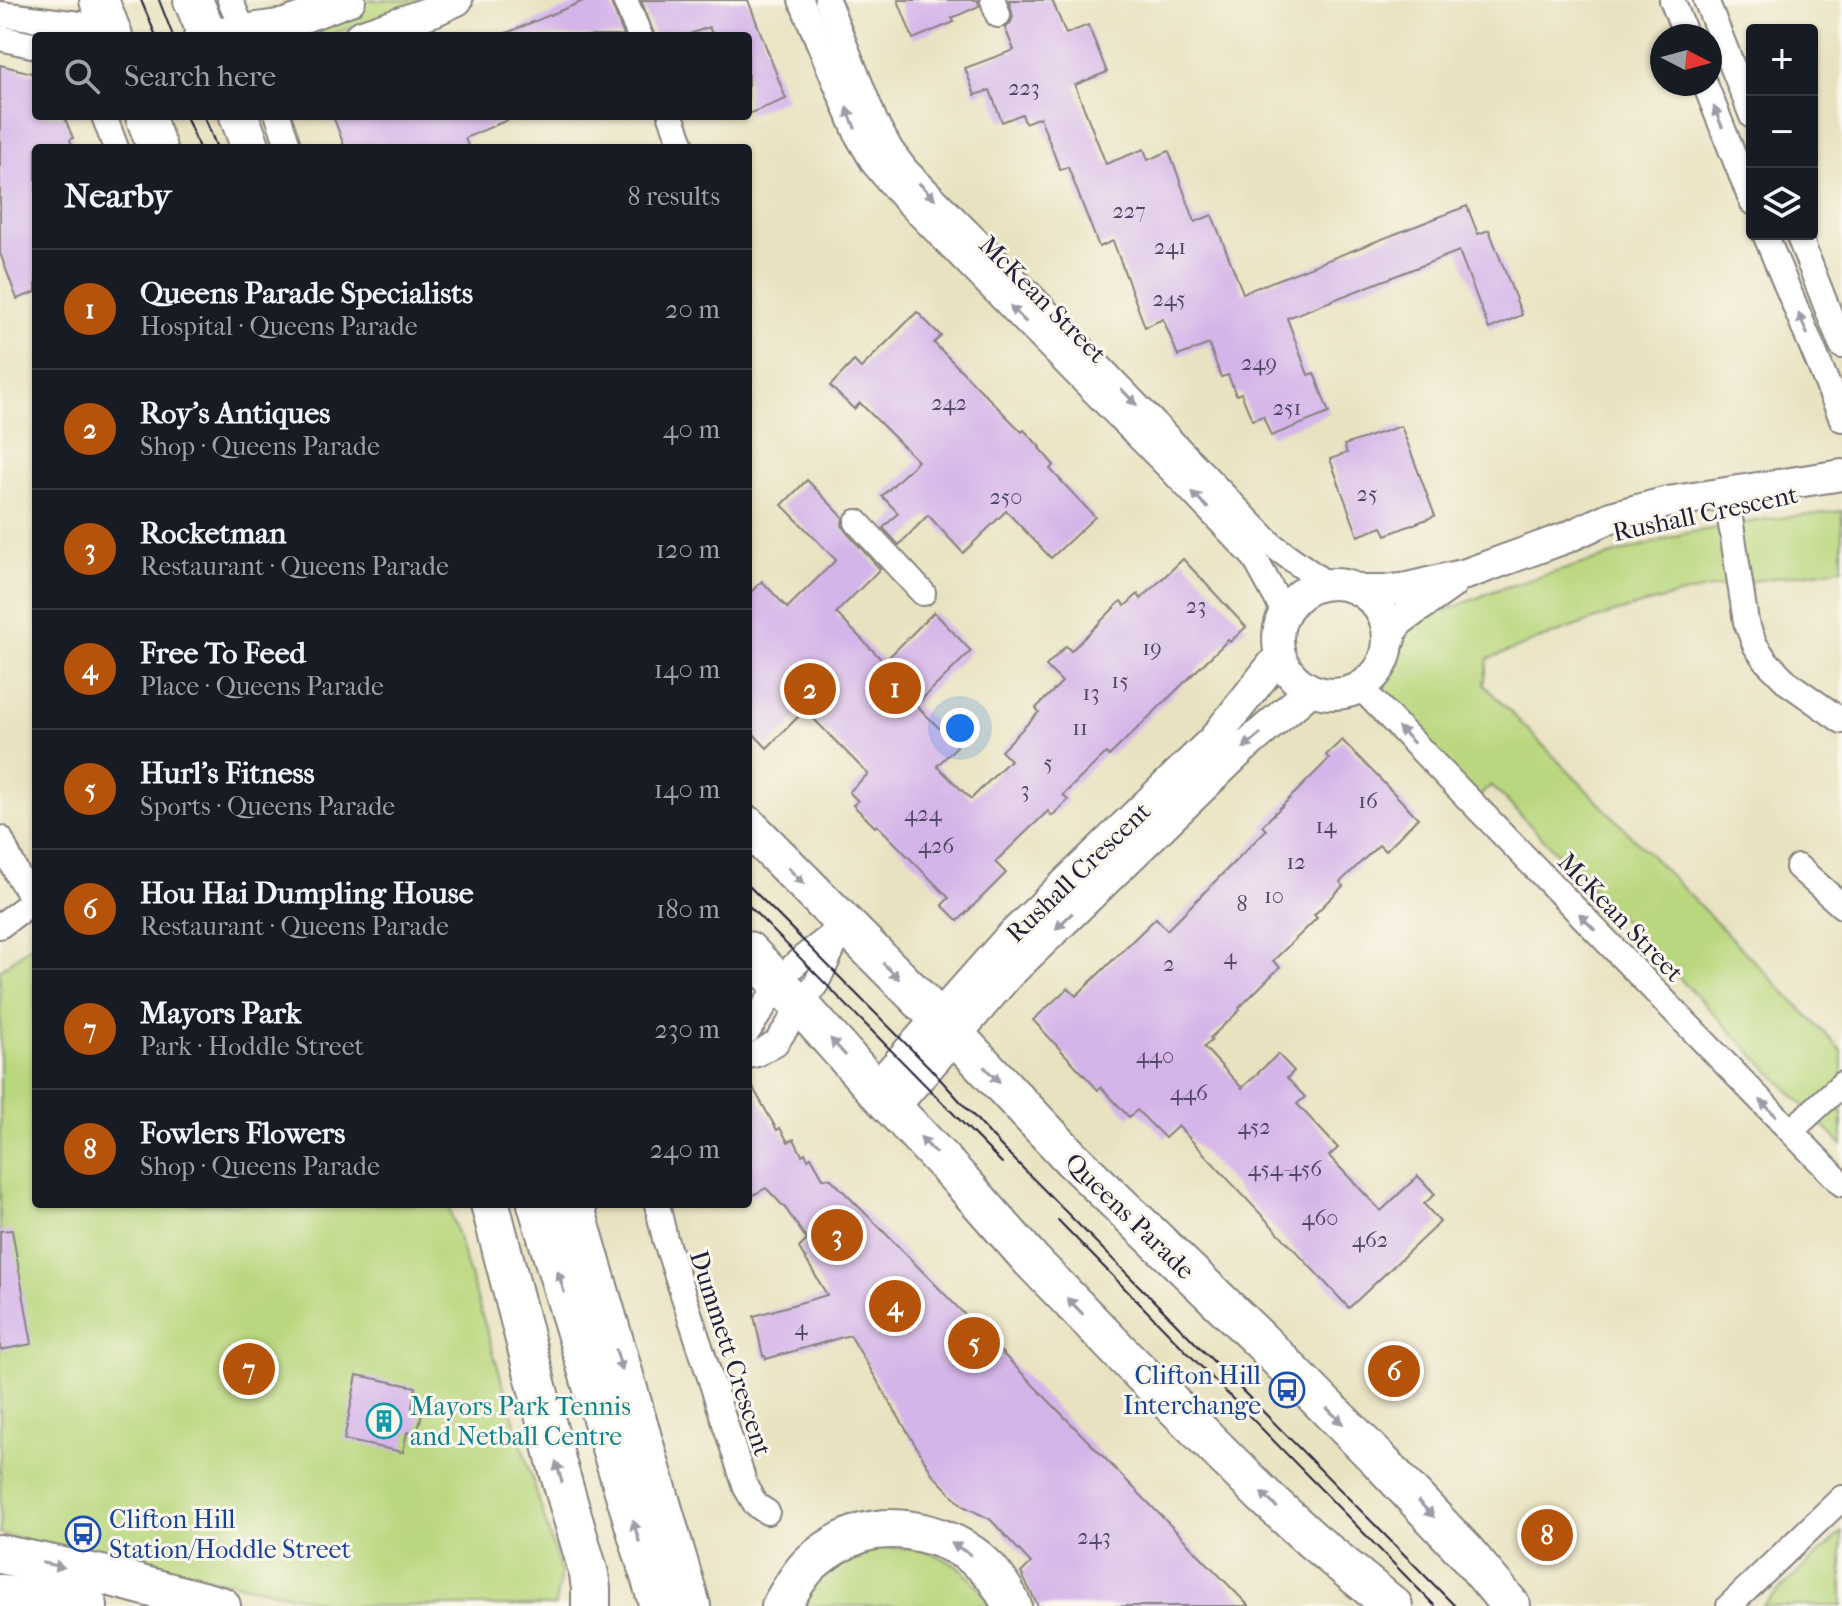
<!DOCTYPE html>
<meta charset="utf-8">
<style>
:root{--surface:#171b24;--page:#20242c;--text:#f1f3f6;--muted:#9ea1a6;--line:#363941;--accent:#b45309}
body{margin:0;font-family:"IM FELL French Canon",serif;background:var(--page);color:var(--text)}
.controls{position:absolute;right:24px;top:24px;display:grid;overflow:hidden;border-radius:8px;box-shadow:0 2px 6px #0004}
.controls button{width:72px;height:72px;display:grid;place-items:center;padding:0;border:0;border-bottom:2px solid var(--line);background:var(--surface);color:var(--text);font:40px sans-serif}
.compass{position:absolute;left:1650px;top:24px;width:72px;height:72px;border-radius:50%;background:var(--surface);box-shadow:0 2px 6px #0004;rotate:96deg}
.you{position:absolute;left:960px;top:728px;width:28px;height:28px;margin:-20px;border:6px solid #fff;border-radius:50%;background:#1a73e8;box-shadow:0 0 0 12px #1a73e833}
.badge{display:grid;place-items:center;width:52px;height:52px;border-radius:50%;background:var(--accent);color:#fff;font-size:26px;font-weight:700}
.pin{position:absolute;translate:-50% -50%;border:4px solid #fff;box-shadow:0 2px 8px #0006}
.list{margin:0;padding:0;list-style:none}
h2{display:flex;justify-content:space-between;align-items:center;height:104px;margin:0;padding:0 32px;font-size:34px}
h2 small{font-size:26px;font-weight:400;color:var(--muted)}
.list li{display:grid;grid-template-columns:52px 1fr auto;gap:24px;align-items:center;box-sizing:border-box;height:120px;padding:0 32px;border-top:2px solid var(--line)}
.list b{display:block;font-size:30px;white-space:nowrap}
.list p{margin:0;font-size:26px;white-space:nowrap;color:var(--muted)}
.list em{font-size:26px;font-style:normal;color:var(--muted)}
.icon{flex:none;width:44px;height:44px;fill:none;stroke:currentColor;stroke-width:2;stroke-linecap:round;stroke-linejoin:round}
.map{position:relative;flex:none;width:1842px;height:1606px;overflow:hidden}
.search{position:absolute;background:var(--surface);box-shadow:0 2px 6px #0004;left:32px;top:32px;width:720px;height:88px;display:flex;align-items:center;gap:20px;box-sizing:border-box;padding:0 28px;border-radius:8px;color:var(--muted);font-size:30px}
.panel{position:absolute;background:var(--surface);box-shadow:0 2px 6px #0004;left:32px;top:144px;width:720px;height:1064px;border-radius:8px}
.map>svg:first-child{display:block}
</style>
<div class="map">
<svg width="1842" height="1606" viewBox="0 0 1842 1606">
<rect width="100%" height="100%" fill="#fbf7ec"/>
<filter id="ink" filterUnits="userSpaceOnUse"><feTurbulence type="fractalNoise" baseFrequency=".0125" numOctaves="2"/><feDisplacementMap in="SourceGraphic" scale="16" xChannelSelector="R" yChannelSelector="G"/><feConvolveMatrix kernelMatrix="1 2 1 2 8 2 1 2 1" color-interpolation-filters="sRGB"/></filter>
<filter id="wash" filterUnits="userSpaceOnUse"><feTurbulence type="fractalNoise" baseFrequency=".006" numOctaves="4" result="noise"/><feDisplacementMap in="SourceGraphic" scale="32" xChannelSelector="R" yChannelSelector="G"/><feGaussianBlur stdDeviation="1.8" result="paint"/><feColorMatrix in="noise" values="0 0 0 0 0 0 0 0 0 0 0 0 0 0 0 0 0 1.4 0 .05"/><feComposite in="paint" operator="in"/></filter>
<g filter="url(#wash)">
<rect width="100%" height="100%" fill="#e9e2c1"/>
<g fill="#b9d77e" stroke="#6e7c5c" stroke-width="2">
<path d="M370 0H432L326 36H305L302 27Z"/>
<path d="M1842 511V568C1784 577 1725 583 1667 598 1606 613 1547 637 1488 659L1484 685 1842 1051V1145L1491 785 1476 800 1385 707V684L1399 662 1405 633 1418 622 1496 590 1682 534 1762 520Z"/>
<path d="M36 942V1204H448L561 1573 555 1606H342L0 1534V970Z"/>
<path d="M1842 1532V1606H1762Z"/>
<path d="M877 1547C893 1548 913 1547 928 1552 956 1561 977 1580 990 1606H799L813 1585 853 1556Z"/>
</g>
<g id="blocks">
<g fill="#d4b5e9">
<path d="M586 0H610L624 36H499Z"/>
<path d="M641 0H748L786 99 748 114V36H713L709 27 684 36H655Z"/>
<path d="M898 0H978L979 6 952 18 954 22 913 39Z"/>
<path d="M1009 0H1052L1066 34 1088 25 1107 72 1075 85 1106 164 1144 149 1148 160 1169 151 1195 222 1212 215 1243 293 1467 206 1478 234 1489 230 1522 315 1489 329 1459 251 1287 318 1308 375 1314 373 1329 413 1271 436 1263 416 1252 420 1241 393 1236 395 1228 375 1221 377 1209 344 1178 356 1163 319 1145 327 1113 241 1099 247 1068 167 1060 170 1040 117 1025 123 1022 114 1002 122 990 90 975 95 965 68 1014 50 1005 28 1010 24 1013 17Z"/>
<path d="M0 65 36 74V116H64L73 138 70 140 73 148H36V292L17 299 0 253Z"/>
<path d="M333 116H517L465 138 469 148H345Z"/>
<path d="M917 312 941 336 934 343 1022 432 1024 430 1040 447 1039 448 1054 465 1050 469 1095 517 1051 558 1006 511 963 553 928 515 899 545 883 528 898 513 882 496 918 461 860 403 854 409 830 386 854 361 861 368Z"/>
<path d="M1401 426 1435 516 1386 535 1382 527 1358 536 1330 459 1347 453 1344 445Z"/>
<path d="M807 480 843 517 842 525 846 532 880 569 836 613 884 662 934 612 971 651 916 705 957 746 937 766 971 799 1010 760 1001 751 1039 712 1036 708 1062 682 1046 666 1066 646 1071 651 1121 601 1125 606 1138 594 1141 599 1183 559 1246 627 1230 642 1228 640 1109 756 1106 753 1063 795 1068 800 1052 816 1048 811 995 862 1006 873 958 921 942 905 949 898 877 825 875 827 853 805 858 801 849 792 868 774 805 710 767 748 748 728V595L762 581 787 608 836 560 782 505Z"/>
<path d="M1342 740 1418 818 1385 851 1379 845 1340 882 1343 886 1314 915 1317 918 1273 961 1280 967 1239 1008 1240 1010 1210 1038 1212 1040 1204 1047 1242 1088 1278 1054 1294 1071 1287 1078 1305 1097 1297 1104 1338 1148 1329 1156 1381 1211 1418 1176 1435 1194 1424 1204 1440 1222 1349 1308 1178 1126 1165 1138 1137 1110 1129 1117 1101 1087 1098 1090 1033 1020 1068 988 1076 996 1156 918 1167 930 1266 830 1262 826 1329 759 1326 755Z"/>
<path d="M748 1079 777 1130 780 1128 788 1142 794 1139 802 1155 805 1153 808 1159 811 1157 823 1178 831 1179 887 1235 1249 1606H1038L1021 1573 1031 1563 990 1519 963 1506 933 1475 850 1335 766 1359 765 1356H763L754 1316 827 1295 799 1248 807 1240 786 1209 766 1188 748 1198Z"/>
<path d="M12 1230 32 1344 0 1350V1231Z"/>
<path d="M357 1375 416 1387 412 1407 423 1409 417 1434 407 1432 403 1452 344 1440Z"/>
</g>
</g>
</g>
<g filter="url(#ink)">
<use href="#blocks" fill-opacity="0" stroke="#86827e" stroke-width="2"/>
<g fill="none" stroke-linecap="round" stroke-linejoin="round">
<g stroke="#86827e" stroke-width="28">
<g id="minor">
<path d="M230 0 246 36"/>
<path d="M625 0 640 36"/>
<path d="M801 0 858 137 874 164 899 194 1175 474 1254 557 1284 612"/>
<path d="M827 0 875 121 891 150 906 170 1021 285 1272 545 1325 583"/>
<path d="M993 0 998 15"/>
<path d="M1672 0 1686 36"/>
<path d="M1706 0 1752 116"/>
<path d="M0 14 79 24 111 30"/>
<path d="M0 38 36 46"/>
<path d="M1705 84 1752 202"/>
<path d="M104 116 116 148"/>
<path d="M278 116 289 148"/>
<path d="M671 116 683 148"/>
<path d="M1765 234 1842 419"/>
<path d="M1798 234 1842 346"/>
<path d="M1726 492 1746 622 1755 645 1766 661 1788 683 1842 721"/>
<path d="M857 522 923 593"/>
<path d="M1360 687 1842 1184"/>
<path d="M0 838 18 876 34 900"/>
<path d="M1798 867 1842 906"/>
<path d="M0 926 36 899"/>
<path d="M748 1031 786 973 801 959 842 927"/>
<path d="M748 1056 757 1054 776 1043 816 984 844 925"/>
<path d="M1791 1131 1842 1084"/>
<path d="M657 1204 665 1239 746 1488 756 1505 767 1512"/>
<path d="M1729 1606 1842 1498"/>
</g>
</g>
<g stroke="#86827e" stroke-width="34">
<g id="tertiary">
<path d="M199 36 285 24 350 0"/>
<path d="M360 36 433 11 457 0"/>
<circle cx="1333" cy="639" r="55"/>
<path d="M1362 591H1384L1407 588 1466 574 1568 537 1611 517 1668 502 1842 475"/>
<path d="M1389 641 1393 628 1400 620 1451 584"/>
<path d="M875 1089 1009 938 1213 740 1280 655"/>
<path d="M893 1108 1008 975 1241 750 1311 690"/>
</g>
</g>
<g stroke="#86827e" stroke-width="42">
<g id="primary">
<path d="M99 0 113 36"/>
<path d="M193 0 208 36"/>
<path d="M145 116 157 148"/>
<path d="M239 116 251 148"/>
<path d="M748 826 956 1036 1071 1158 1260 1340 1378 1459 1465 1551 1511 1606"/>
<path d="M748 951 801 1006 875 1089 964 1184 1031 1260 1120 1352 1263 1495 1312 1540 1393 1606"/>
<path d="M490 1204 557 1464 589 1574 591 1589V1606"/>
<path d="M537 1204 659 1606"/>
<path d="M574 1204 691 1606"/>
<path d="M0 1554 107 1576 221 1606"/>
<path d="M0 1594 29 1596 88 1606"/>
<path d="M781 1606C790 1591 800 1572 813 1561 827 1549 844 1539 862 1533 904 1521 959 1538 989 1570 999 1581 1006 1593 1012 1606"/>
</g>
</g>
<use href="#minor" stroke="#fff" stroke-width="24"/>
<use href="#tertiary" stroke="#fff" stroke-width="30"/>
<use href="#primary" stroke="#fff" stroke-width="38"/>
<g stroke="#22223b" stroke-width="2">
<path d="M141 0 156 36"/>
<path d="M159 0 173 36"/>
<path d="M186 116 199 148"/>
<path d="M204 116 217 148"/>
<path d="M748 885 929 1067 999 1144 1455 1606"/>
<path d="M748 905 1002 1163"/>
<path d="M1058 1220 1435 1606"/>
</g>
</g>
<defs><path id="oneway-solid" d="M-6-.8H1V-3.2L6.5 0L1 3.2V.8H-6Z" transform="scale(2)"/></defs>
<g fill="#9c9ca7">
<use href="#oneway-solid" transform="translate(1718 117) rotate(-112)"/>
<use href="#oneway-solid" transform="translate(851 118) rotate(-112)"/>
<use href="#oneway-solid" transform="translate(927 191) rotate(45)"/>
<use href="#oneway-solid" transform="translate(1018 314) rotate(-134)"/>
<use href="#oneway-solid" transform="translate(1803 324) rotate(-113)"/>
<use href="#oneway-solid" transform="translate(1129 397) rotate(46)"/>
<use href="#oneway-solid" transform="translate(1200 500) rotate(-134)"/>
<use href="#oneway-solid" transform="translate(1406 735) rotate(-134)"/>
<use href="#oneway-solid" transform="translate(1252 741) rotate(140)"/>
<use href="#oneway-solid" transform="translate(796 876) rotate(46)"/>
<use href="#oneway-solid" transform="translate(1064 921) rotate(136)"/>
<use href="#oneway-solid" transform="translate(1587 922) rotate(-134)"/>
<use href="#oneway-solid" transform="translate(891 971) rotate(45)"/>
<use href="#oneway-solid" transform="translate(838 1047) rotate(-132)"/>
<use href="#oneway-solid" transform="translate(992 1075) rotate(46)"/>
<use href="#oneway-solid" transform="translate(1768 1108) rotate(-135)"/>
<use href="#oneway-solid" transform="translate(928 1145) rotate(-133)"/>
<use href="#oneway-solid" transform="translate(561 1282) rotate(-107)"/>
<use href="#oneway-solid" transform="translate(1075 1306) rotate(-134)"/>
<use href="#oneway-solid" transform="translate(619 1360) rotate(74)"/>
<use href="#oneway-solid" transform="translate(1335 1416) rotate(45)"/>
<use href="#oneway-solid" transform="translate(559 1472) rotate(-106)"/>
<use href="#oneway-solid" transform="translate(1269 1500) rotate(-137)"/>
<use href="#oneway-solid" transform="translate(1426 1509) rotate(46)"/>
<use href="#oneway-solid" transform="translate(636 1531) rotate(-107)"/>
<use href="#oneway-solid" transform="translate(961 1549) rotate(-149)"/>
<use href="#oneway-solid" transform="translate(53 1565) rotate(12)"/>
</g>
</g>
<defs>
<g id="bus-ring" transform="scale(1.8)"><circle r="9.5" fill="#fbf7ec" stroke="#1a4fb4" stroke-width="1.5"/><path d="M-5-6H5V4H4V6H2V4H-2V6H-4V4H-5ZM-3.5-4V0h7V-4ZM-3.5 1.2v1.5H-2V1.2ZM2 1.2v1.5H3.5V1.2Z" fill="#1a4fb4"/></g>
<g id="building-ring" transform="scale(1.8)"><circle r="9.5" fill="#fbf7ec" stroke="#0f9aa8" stroke-width="1.5"/><path d="M-4-6H4V6H1V3H-1V6H-4ZM-2.5-4.3h1.7v1.8h-1.7ZM.8-4.3h1.7v1.8H.8ZM-2.5-1h1.7V.8h-1.7ZM.8-1h1.7V.8H.8Z" fill="#0f9aa8"/></g>
</defs>
<g fill-rule="evenodd">
<use href="#bus-ring" x="1287" y="1390"/>
<use href="#building-ring" x="384" y="1421"/>
<use href="#bus-ring" x="83" y="1534"/>
</g>
<g text-anchor="middle" stroke-width="6" stroke-linejoin="round" paint-order="stroke">
<g font-size="22" fill="#4e4766">
<text x="1024" y="95">223</text>
<text x="1129" y="218">227</text>
<text x="1170" y="254">241</text>
<text x="1169" y="306">245</text>
<text x="1259" y="370">249</text>
<text x="949" y="410">242</text>
<text x="1287" y="415">251</text>
<text x="1367" y="501">25</text>
<text x="1006" y="504">250</text>
<text x="1196" y="613">23</text>
<text x="1152" y="655">19</text>
<text x="1120" y="688">15</text>
<text x="1091" y="700">13</text>
<text x="1080" y="735">11</text>
<text x="1048" y="770">5</text>
<text x="1025" y="797">3</text>
<text x="1368" y="808">16</text>
<text x="923" y="821">424</text>
<text x="1326" y="833">14</text>
<text x="936" y="853">426</text>
<text x="1296" y="869">12</text>
<text x="1274" y="903">10</text>
<text x="1242" y="911">8</text>
<text x="1230" y="964">4</text>
<text x="1169" y="971">2</text>
<text x="1155" y="1063">440</text>
<text x="1189" y="1100">446</text>
<text x="1254" y="1134">452</text>
<text x="1285" y="1176">454-456</text>
<text x="1320" y="1225">460</text>
<text x="1370" y="1247">462</text>
<text x="801" y="1335">4</text>
<text x="1094" y="1544">243</text>
</g>
<g font-size="26" fill="#22223b" stroke="#fbf7ec">
<text transform="translate(1043 299) rotate(45)" y="9">McKean Street</text>
<text transform="translate(1705 513) rotate(-12)" y="9">Rushall Crescent</text>
<text transform="translate(1078 872) rotate(-44)" y="9">Rushall Crescent</text>
<text transform="translate(1621 917) rotate(46)" y="9">McKean Street</text>
<text transform="translate(1130 1216) rotate(44)" y="9">Queens Parade</text>
<text transform="translate(731 1353) rotate(72)" y="9">Dummett Crescent</text>
</g>
<g font-size="26" fill="#164399" stroke="#fbf7ec" text-anchor="end">
<text x="1261" y="1384">Clifton Hill<tspan x="1261" dy="30">Interchange</tspan></text>
<text x="109" y="1528" text-anchor="start">Clifton Hill<tspan x="109" dy="30">Station/Hoddle Street</tspan></text>
</g>
<g font-size="26" fill="#0d838f" stroke="#fbf7ec" text-anchor="start">
<text x="410" y="1415">Mayors Park Tennis<tspan x="410" dy="30">and Netball Centre</tspan></text>
</g>
</g>
</svg>
<div class="controls">
<button>+</button>
<button>−</button>
<button><svg class="icon" aria-label="layers" viewBox="0 0 24 24"><path d="M12 4l9 5-9 5-9-5zM3 14l9 5 9-5"/></svg></button>
</div>
<svg class="compass" viewBox="-18 -18 36 36"><path d="M0-13l5 13h-10z" fill="#e53935"/><path d="M0 13l5-13h-10z" fill="#9ea1a6"/></svg>
<div class="you"></div>
<div class="pin badge" style="left:895px;top:688px">1</div>
<div class="pin badge" style="left:810px;top:689px">2</div>
<div class="pin badge" style="left:837px;top:1235px">3</div>
<div class="pin badge" style="left:895px;top:1306px">4</div>
<div class="pin badge" style="left:974px;top:1343px">5</div>
<div class="pin badge" style="left:1394px;top:1371px">6</div>
<div class="pin badge" style="left:249px;top:1369px">7</div>
<div class="pin badge" style="left:1547px;top:1535px">8</div>
<div class="search"><svg class="icon" aria-label="search" viewBox="0 0 24 24"><circle cx="10" cy="10" r="6"/><path d="M15 15l6 6"/></svg>Search here</div>
<section class="panel">
<h2>Nearby<small>8 results</small></h2>
<ul class="list">
<li><span class="badge">1</span><div><b>Queens Parade Specialists</b><p>Hospital · Queens Parade</p></div><em>20 m</em></li>
<li><span class="badge">2</span><div><b>Roy's Antiques</b><p>Shop · Queens Parade</p></div><em>40 m</em></li>
<li><span class="badge">3</span><div><b>Rocketman</b><p>Restaurant · Queens Parade</p></div><em>120 m</em></li>
<li><span class="badge">4</span><div><b>Free To Feed</b><p>Place · Queens Parade</p></div><em>140 m</em></li>
<li><span class="badge">5</span><div><b>Hurl's Fitness</b><p>Sports · Queens Parade</p></div><em>140 m</em></li>
<li><span class="badge">6</span><div><b>Hou Hai Dumpling House</b><p>Restaurant · Queens Parade</p></div><em>180 m</em></li>
<li><span class="badge">7</span><div><b>Mayors Park</b><p>Park · Hoddle Street</p></div><em>230 m</em></li>
<li><span class="badge">8</span><div><b>Fowlers Flowers</b><p>Shop · Queens Parade</p></div><em>240 m</em></li>
</ul>
</section>
</div>
